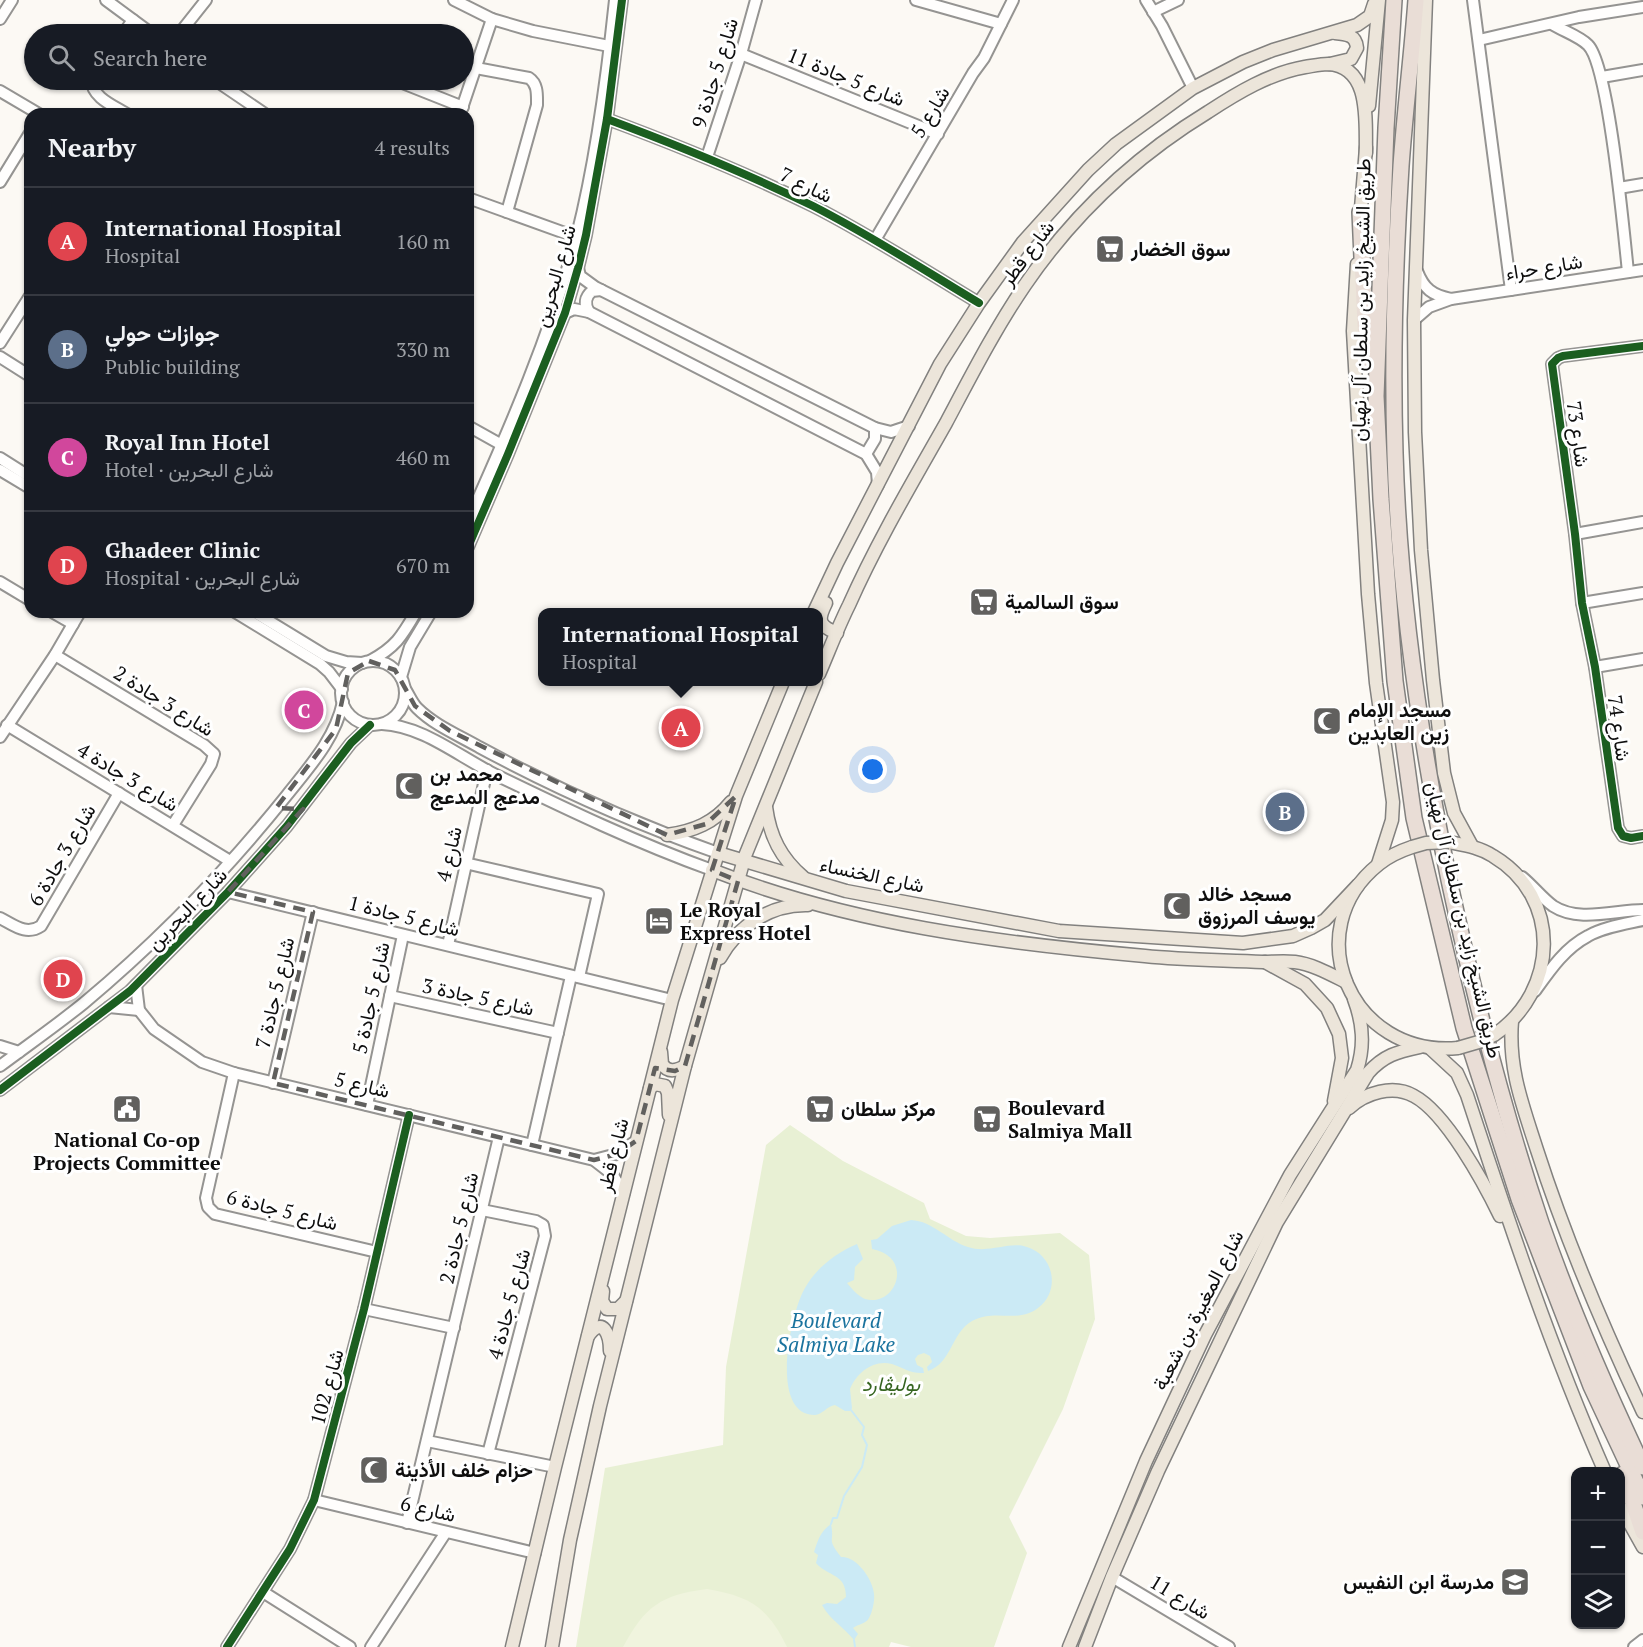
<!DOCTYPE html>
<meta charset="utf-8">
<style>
:root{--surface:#171b24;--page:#20242c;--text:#f1f3f6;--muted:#9ea1a6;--line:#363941;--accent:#8c9099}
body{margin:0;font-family:"PT Serif",Vazirmatn,serif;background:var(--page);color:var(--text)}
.controls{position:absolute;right:18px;bottom:18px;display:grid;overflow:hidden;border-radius:12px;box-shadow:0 2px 4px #0004}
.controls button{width:54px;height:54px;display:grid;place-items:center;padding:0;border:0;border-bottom:2px solid var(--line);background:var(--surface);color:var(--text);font:30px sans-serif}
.you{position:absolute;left:873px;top:770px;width:21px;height:21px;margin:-15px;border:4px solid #fff;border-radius:50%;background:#1a73e8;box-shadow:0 0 0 9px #1a73e833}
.badge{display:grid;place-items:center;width:39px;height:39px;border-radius:50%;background:var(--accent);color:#fff;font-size:20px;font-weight:700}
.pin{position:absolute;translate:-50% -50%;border:3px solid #fff;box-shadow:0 2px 6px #0006}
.popup{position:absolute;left:538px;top:608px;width:285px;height:78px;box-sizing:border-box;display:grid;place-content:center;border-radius:12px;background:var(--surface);filter:drop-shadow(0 2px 4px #0005);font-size:20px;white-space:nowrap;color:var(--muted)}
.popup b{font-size:22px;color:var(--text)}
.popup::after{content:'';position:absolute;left:50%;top:100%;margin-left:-12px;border:12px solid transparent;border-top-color:var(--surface)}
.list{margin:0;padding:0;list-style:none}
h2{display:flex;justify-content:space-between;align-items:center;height:78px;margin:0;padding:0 24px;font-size:26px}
h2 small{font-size:20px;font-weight:400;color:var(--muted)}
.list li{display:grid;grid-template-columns:39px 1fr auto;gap:18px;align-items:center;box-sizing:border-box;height:108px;padding:0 24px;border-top:2px solid var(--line)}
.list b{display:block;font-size:22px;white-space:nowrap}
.list p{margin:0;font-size:20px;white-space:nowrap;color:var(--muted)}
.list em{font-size:20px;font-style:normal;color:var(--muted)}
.icon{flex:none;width:33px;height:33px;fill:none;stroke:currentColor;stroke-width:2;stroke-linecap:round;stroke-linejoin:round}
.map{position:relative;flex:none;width:1643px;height:1647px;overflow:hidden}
.search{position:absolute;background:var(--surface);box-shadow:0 2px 4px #0004;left:24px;top:24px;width:450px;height:66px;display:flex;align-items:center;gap:15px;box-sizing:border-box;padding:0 21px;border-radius:33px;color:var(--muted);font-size:22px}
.panel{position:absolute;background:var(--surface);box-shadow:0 2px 4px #0004;left:24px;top:108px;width:450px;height:510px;border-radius:18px}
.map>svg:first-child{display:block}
</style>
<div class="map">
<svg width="1643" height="1647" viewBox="0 0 1643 1647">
<rect width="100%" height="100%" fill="#fcf9f4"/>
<path fill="#e8f0d4" d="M790 1125 843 1161 924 1203 930 1219 966 1236 990 1238 1060 1233 1089 1255 1095 1319 1063 1409 1009 1517 1027 1553 994 1647H911L891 1642 889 1647H576L605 1468 723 1445 726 1367 766 1145Z"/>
<path fill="#f0f4de" d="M707 1589C749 1596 768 1607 787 1647H623C645 1606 661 1595 707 1589Z"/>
<g fill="#cbeaf5">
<path d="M911 1220C933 1221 948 1241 968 1247 989 1254 1009 1241 1027 1247 1054 1255 1061 1291 1038 1308 1017 1324 996 1308 972 1321 951 1333 952 1363 928 1371L927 1367 932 1362 930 1356 924 1353 918 1355 915 1359 917 1365 923 1368 924 1373C911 1374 904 1368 892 1364 874 1359 857 1372 850 1389L852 1408 850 1411H845L835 1405C827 1406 822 1415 815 1415 768 1415 791 1311 805 1288 816 1268 836 1253 857 1244L863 1259 855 1267 854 1280 847 1283C852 1289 858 1296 865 1299 896 1308 915 1257 872 1249L871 1240 877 1239 892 1226Z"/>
<path d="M831 1524C835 1544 826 1537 841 1557 857 1556 873 1580 874 1594 875 1601 872 1613 869 1618 866 1624 858 1624 853 1628L858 1634 854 1640C844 1627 830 1620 822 1605L827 1603 837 1604 846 1597C846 1573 828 1577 816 1563L818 1555 814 1552C818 1540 820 1532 831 1524Z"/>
</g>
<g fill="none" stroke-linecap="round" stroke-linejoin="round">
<g stroke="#cbeaf5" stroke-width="2">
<path d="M831 1524 833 1518H837L844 1496 862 1467 867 1445 862 1435 864 1427 851 1410"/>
<path d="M854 1640 855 1647"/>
</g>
<g stroke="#959492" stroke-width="14">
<g id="minor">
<path d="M106 0 152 34"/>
<path d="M454 0 492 19 533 31 609 46"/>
<path d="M916 0 1001 24"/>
<path d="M1146 0 1162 26 1193 88"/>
<path d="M1473 0 1511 290"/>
<path d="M1153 12 1178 0"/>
<path d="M0 19 12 0"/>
<path d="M1552 24C1563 31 1579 36 1588 45 1609 66 1624 235 1628 272"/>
<path d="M123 34 133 20"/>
<path d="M179 34 206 0"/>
<path d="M1479 40 1579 17 1643 7"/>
<path d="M741 54 938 134"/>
<path d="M476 68 529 78C538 84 537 95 537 105L507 212"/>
<path d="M1602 77 1643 70"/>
<path d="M92 80C91 97 114 106 127 114"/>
<path d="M215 80 265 114"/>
<path d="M395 80 463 107"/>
<path d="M0 91 39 114"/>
<path d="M460 114 492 19"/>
<path d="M607 119C677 145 746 173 813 206 870 235 924 270 979 303"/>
<path d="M707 157 741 54 756 0"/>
<path d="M0 182 30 133"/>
<path d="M1619 188 1643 184"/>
<path d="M468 198 576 237"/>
<path d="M875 240 973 73 984 58 1013 0"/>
<path d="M578 268 580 276 595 287 875 428 891 432 909 426"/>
<path d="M1417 271C1424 289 1432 295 1451 299"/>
<path d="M589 312C584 304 585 297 592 291L601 290"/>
<path d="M565 313 574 309 589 312 866 454 877 472 878 485"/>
<path d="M1414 320 1429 307 1451 299 1643 270"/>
<path d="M0 343 30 296"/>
<path d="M1643 346 1563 356 1558 358 1552 364 1575 534 1582 603 1595 667 1618 828 1623 836 1631 838 1643 836"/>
<path d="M0 357 30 376"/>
<path d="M468 426 502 445"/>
<path d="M866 454 875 439V428"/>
<path d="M0 458 30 477"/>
<path d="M0 470 30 488"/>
<path d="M468 521C510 428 551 333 577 235 596 161 607 76 615 0"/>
<path d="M1575 534 1643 522"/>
<path d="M468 547 508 454 565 313 578 268 586 235 607 119 622 0"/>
<path d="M0 582 30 600"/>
<path d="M1582 603 1643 593"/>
<path d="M52 612 73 624"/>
<path d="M235 612 320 664 329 672 342 689"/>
<path d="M254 612 326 656 346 662 362 663"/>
<path d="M55 655 204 745 214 754 211 764 173 825"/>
<path d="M370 661C396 647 402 636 416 612"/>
<circle cx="373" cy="693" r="32"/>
<path d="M1595 667 1643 659"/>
<path d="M401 677 410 647 431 612"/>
<path d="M405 689C409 695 412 703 417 708 434 725 458 735 479 747 555 788 636 824 718 853"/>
<path d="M382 724C423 726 458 756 494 774 566 809 637 843 712 870"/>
<path d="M7 725 230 861"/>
<path d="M0 737 55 655 80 612"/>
<path d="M465 863 598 894 579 977"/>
<path d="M1522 877C1533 886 1542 898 1553 906 1579 923 1615 910 1643 910"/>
<path d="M228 892 672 1000"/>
<path d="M0 918C14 925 26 936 41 926L119 793"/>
<path d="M448 945 487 770"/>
<path d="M136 985 139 1010 154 1029 202 1062 234 1073 594 1160 612 1174 624 1193"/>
<path d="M1535 991C1550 970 1565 948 1588 936 1604 927 1625 924 1643 920"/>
<path d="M390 996 558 1033"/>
<path d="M109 1007 139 1010"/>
<path d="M0 1046 19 1052"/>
<path d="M0 1066C28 1045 57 1025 84 1003 158 941 227 870 287 795 310 766 335 739 343 702"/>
<path d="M234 1073 206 1198 208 1207 215 1214 377 1252"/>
<path d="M273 1083 313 912"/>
<path d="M0 1090 130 991 228 892 287 826 351 743 370 725"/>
<path d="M367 1105 403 935"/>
<path d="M532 1145 571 976"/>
<path d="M594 1160 617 1154 636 1141"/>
<path d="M482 1210 536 1221 543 1225 545 1236 488 1454"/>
<path d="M364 1309 454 1328"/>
<path d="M427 1441 555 1467"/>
<path d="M314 1500 535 1553"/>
<path d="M407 1523 499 1137"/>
<path d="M1112 1577 1229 1647"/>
<path d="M263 1592 350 1647"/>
<path d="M227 1647 290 1549 314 1500 364 1309 409 1115"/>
<path d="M371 1647 446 1532"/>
<path d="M1634 1647 1643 1640"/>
</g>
</g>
<g stroke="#82817f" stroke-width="15">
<g id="major">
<path d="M1426 0 1414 320 1415 432 1421 550 1433 680 1444 773 1454 813 1472 846"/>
<path d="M1330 64 1351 59 1357 48C1356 35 1347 34 1335 33"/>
<path d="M1369 106 1379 0"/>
<path d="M1360 220 1366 148"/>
<path d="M1357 264 1353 331 1368 594 1376 683 1393 802 1392 820 1378 864"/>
<path d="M826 603C817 621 819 626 837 633"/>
<path d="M814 612 837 563 940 364 979 303 1023 242 1088 170 1116 144 1193 88 1243 62 1273 50 1357 25 1370 16 1374 4"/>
<path d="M819 674C829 651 838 627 849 605 877 542 912 483 946 423 971 376 995 329 1025 285 1073 215 1136 156 1208 112 1237 93 1270 73 1305 67 1312 66 1321 64 1328 64 1372 66 1365 124 1366 153"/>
<path d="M766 807C770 837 781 858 803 877"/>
<path d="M667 835C694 831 714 823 731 802"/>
<path d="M1449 842C1464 845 1479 847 1493 856 1562 897 1559 991 1494 1035"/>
<path d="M1412 847C1400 851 1389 856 1379 864 1296 930 1351 1058 1458 1048"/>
<path d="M718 853 846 891 1059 931 1243 943 1293 936 1311 928 1325 920 1358 885"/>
<path d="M712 870C849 924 999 943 1145 956 1184 960 1224 960 1263 962 1273 962 1284 961 1295 962 1312 964 1330 974 1346 982"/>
<path d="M720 958C738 926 770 904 808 905"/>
<path d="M1265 962 1305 984 1327 1008 1339 1034 1342 1058 1334 1101"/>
<path d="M1512 1021C1508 1069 1523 1106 1537 1150 1566 1240 1603 1327 1643 1412"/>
<path d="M1431 1049 1457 1073 1467 1095C1509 1223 1551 1349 1605 1472"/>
<path d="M661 1052 662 1064C668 1073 676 1071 685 1066"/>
<path d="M650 1088 655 1084 665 1086 668 1093 669 1115"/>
<path d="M1349 1108C1365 1093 1393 1084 1414 1096 1446 1113 1484 1183 1500 1216"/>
<path d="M603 1291 602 1301 607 1309H618L626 1301"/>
<path d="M588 1336C603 1315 610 1335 610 1351"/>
<path d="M1620 1506 1643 1547"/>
<path d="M512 1647 555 1467 672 1000 736 796 783 682"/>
<path d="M552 1647 570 1540 600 1406 685 1066 745 856 816 682"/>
<path d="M1069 1647 1146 1461 1205 1335 1290 1175 1357 1070C1365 1045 1363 1023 1354 999"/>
<path d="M1085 1647 1112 1577 1158 1471 1277 1222 1368 1073C1384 1055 1397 1052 1420 1047"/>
</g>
</g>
<g stroke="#82817f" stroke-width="18">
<g id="highway">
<path d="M1394 0 1386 128 1376 396 1381 499 1395 681 1414 818 1464 1028 1519 1199 1591 1386 1643 1497"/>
<path d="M1416 0C1412 55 1405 110 1401 166 1395 261 1392 357 1395 453 1399 596 1420 739 1449 880 1474 996 1503 1110 1541 1223 1570 1306 1605 1387 1643 1467"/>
<path d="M1360 212 1365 325 1369 361"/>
<path d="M1623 1474 1643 1532"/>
</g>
</g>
<use href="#minor" stroke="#fffefd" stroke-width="10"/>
<use href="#major" stroke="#ece5da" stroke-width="12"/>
<use href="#highway" stroke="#e9ddd6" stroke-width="15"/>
<g stroke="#82817f" stroke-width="15" stroke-linecap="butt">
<g id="major-bridge">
<path d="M1412 847 1426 843 1449 842"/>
<path d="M1458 1048 1482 1041 1494 1035"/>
</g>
</g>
<use href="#major-bridge" stroke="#ece5da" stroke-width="12"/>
<g stroke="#fff" stroke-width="11">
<g id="cycleway">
<path d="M607 119C677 145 746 173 813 206 870 235 924 270 979 303"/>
<path d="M1643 346 1563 356 1558 358 1552 364 1575 534 1582 603 1595 667 1618 828 1623 836 1631 838 1643 836"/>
<path d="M468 547 508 454 565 313 578 268 586 235 607 119 622 0"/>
<path d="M0 1090 130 991 228 892 287 826 351 743 370 725"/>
<path d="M227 1647 290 1549 314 1500 364 1309 409 1115"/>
</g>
</g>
<use href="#cycleway" stroke="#1b5e20" stroke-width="8"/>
</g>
<path fill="none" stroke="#61605e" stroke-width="4.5" stroke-dasharray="12 8" stroke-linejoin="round" d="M369 661 395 670 415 706 450 731 667 835 706 824 736 796 712 870 738 881 685 1066 675 1071 655 1068 636 1141 617 1154 594 1160 273 1083 313 912 228 892 303 809 276 808 336 729 348 673Z"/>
<defs>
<g id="supermarket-square" transform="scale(1.5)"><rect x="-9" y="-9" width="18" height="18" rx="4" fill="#61605e" stroke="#fff"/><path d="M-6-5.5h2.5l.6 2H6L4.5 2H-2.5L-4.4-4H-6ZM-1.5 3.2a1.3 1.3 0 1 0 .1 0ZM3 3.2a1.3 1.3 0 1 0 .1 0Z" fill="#fff"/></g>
<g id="mosque-square" transform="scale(1.5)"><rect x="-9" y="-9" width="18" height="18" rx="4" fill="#61605e" stroke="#fff"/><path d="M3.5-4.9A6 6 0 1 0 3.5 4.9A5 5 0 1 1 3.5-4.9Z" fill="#fff"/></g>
<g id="hotel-square" transform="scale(1.5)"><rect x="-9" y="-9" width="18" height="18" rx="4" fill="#61605e" stroke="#fff"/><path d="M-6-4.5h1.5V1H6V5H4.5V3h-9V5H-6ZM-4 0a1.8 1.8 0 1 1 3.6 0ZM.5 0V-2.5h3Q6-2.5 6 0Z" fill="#fff"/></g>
<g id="civic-square" transform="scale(1.5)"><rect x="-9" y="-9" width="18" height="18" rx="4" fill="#61605e" stroke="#fff"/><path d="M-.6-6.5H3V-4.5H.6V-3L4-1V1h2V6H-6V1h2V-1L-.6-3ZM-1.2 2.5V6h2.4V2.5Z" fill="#fff"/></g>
<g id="school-square" transform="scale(1.5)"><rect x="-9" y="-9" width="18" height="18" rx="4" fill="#61605e" stroke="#fff"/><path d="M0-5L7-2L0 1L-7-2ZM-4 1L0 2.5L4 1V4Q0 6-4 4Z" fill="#fff"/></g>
</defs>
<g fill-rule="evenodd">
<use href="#supermarket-square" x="1110" y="249"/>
<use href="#supermarket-square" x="984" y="602"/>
<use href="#mosque-square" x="1327" y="721"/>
<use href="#mosque-square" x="409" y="786"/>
<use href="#mosque-square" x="1177" y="906"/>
<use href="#hotel-square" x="659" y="921"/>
<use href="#civic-square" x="127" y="1109"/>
<use href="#supermarket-square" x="820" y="1109"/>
<use href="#supermarket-square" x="987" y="1119"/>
<use href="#mosque-square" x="374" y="1470"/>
<use href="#school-square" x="1515" y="1582"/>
</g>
<g text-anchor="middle" stroke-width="6" stroke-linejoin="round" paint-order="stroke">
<g font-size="20" fill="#0e0e0e" stroke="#fff">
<text transform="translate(715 73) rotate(-73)" y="7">شارع 5 جادة 9</text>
<text transform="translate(846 77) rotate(22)" y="7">شارع 5 جادة 11</text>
<text transform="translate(930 112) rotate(-59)" y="7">شارع 5</text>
<text transform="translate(806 185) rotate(26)" y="7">شارع 7</text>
<text transform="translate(1027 253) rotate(-53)" y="7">شارع قطر</text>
<text transform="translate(1544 267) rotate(-9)" y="7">شارع حراء</text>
<text transform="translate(555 276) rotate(-74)" y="7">شارع البحرين</text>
<text transform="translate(1361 300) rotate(-89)" y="7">طريق الشيخ زايد بن سلطان آل نهيان</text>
<text transform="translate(1578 434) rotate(82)" y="7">شارع 73</text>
<text transform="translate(164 701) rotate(32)" y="7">شارع 3 جادة 2</text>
<text transform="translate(1619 728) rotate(82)" y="7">شارع 74</text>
<text transform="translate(128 777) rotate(31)" y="7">شارع 3 جادة 4</text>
<text transform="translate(449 854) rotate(-77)" y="7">شارع 4</text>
<text transform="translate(62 855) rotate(-60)" y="7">شارع 3 جادة 6</text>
<text transform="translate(872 875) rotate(12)" y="7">شارع الخنساء</text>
<text transform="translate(187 909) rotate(-46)" y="7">شارع البحرين</text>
<text transform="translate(404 916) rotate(14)" y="7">شارع 5 جادة 1</text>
<text transform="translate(1464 920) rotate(77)" y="7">طريق الشيخ زايد بن سلطان آل نهيان</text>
<text transform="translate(275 993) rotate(-77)" y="7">شارع 5 جادة 7</text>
<text transform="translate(478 997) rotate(12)" y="7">شارع 5 جادة 3</text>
<text transform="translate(371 998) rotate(-78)" y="7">شارع 5 جادة 5</text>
<text transform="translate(362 1085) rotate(13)" y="7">شارع 5</text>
<text transform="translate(613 1155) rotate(-76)" y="7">شارع قطر</text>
<text transform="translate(282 1210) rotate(14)" y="7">شارع 5 جادة 6</text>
<text transform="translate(459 1228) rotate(-77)" y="7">شارع 5 جادة 2</text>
<text transform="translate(509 1304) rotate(-75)" y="7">شارع 5 جادة 4</text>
<text transform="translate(1198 1310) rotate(-63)" y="7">شارع المغيرة بن شعبة</text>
<text transform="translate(327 1387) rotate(-75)" y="7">شارع 102</text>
<text transform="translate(428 1509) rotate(13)" y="7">شارع 6</text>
<text transform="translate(1180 1597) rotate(31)" y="7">شارع 11</text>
</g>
<g font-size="20" font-weight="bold" fill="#0e0e0e" stroke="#fff" text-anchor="start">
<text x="1131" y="256">سوق الخضار</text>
<text x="1005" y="609">سوق السالمية</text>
<text x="1348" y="717">مسجد الإمام<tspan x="1348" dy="23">زين العابدين</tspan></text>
<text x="430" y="781">محمد بن<tspan x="430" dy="23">مدعج المدعج</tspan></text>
<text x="1198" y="901">مسجد خالد<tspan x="1198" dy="23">يوسف المرزوق</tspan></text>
<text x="680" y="917">Le Royal<tspan x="680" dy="23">Express Hotel</tspan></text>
<text x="1008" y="1115">Boulevard<tspan x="1008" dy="23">Salmiya Mall</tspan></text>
<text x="841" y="1116">مركز سلطان</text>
<text x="127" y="1147" text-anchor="middle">National Co-op<tspan x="127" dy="23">Projects Committee</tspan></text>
<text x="395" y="1477">حزام خلف الأذينة</text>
<text x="1494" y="1589" text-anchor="end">مدرسة ابن النفيس</text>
</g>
<g font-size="20" font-style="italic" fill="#366520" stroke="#fff">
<text x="891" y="1391">بوليڤارد</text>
</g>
<g font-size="21" font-style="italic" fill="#1a739e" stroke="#fff">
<text x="836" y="1328">Boulevard<tspan x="836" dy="24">Salmiya Lake</tspan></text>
</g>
</g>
</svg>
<div class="controls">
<button>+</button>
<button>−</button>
<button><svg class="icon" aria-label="layers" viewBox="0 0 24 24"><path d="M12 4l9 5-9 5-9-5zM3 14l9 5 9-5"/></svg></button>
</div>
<div class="you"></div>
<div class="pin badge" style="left:681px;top:728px;background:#e0444e">A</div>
<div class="popup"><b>International Hospital</b>Hospital</div>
<div class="pin badge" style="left:1285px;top:812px;background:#5c6f8a">B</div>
<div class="pin badge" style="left:304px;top:710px;background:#d1479c">C</div>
<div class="pin badge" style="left:63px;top:979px;background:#e0444e">D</div>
<div class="search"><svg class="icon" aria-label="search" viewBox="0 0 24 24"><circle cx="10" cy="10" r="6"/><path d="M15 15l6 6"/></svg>Search here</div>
<section class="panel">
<h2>Nearby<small>4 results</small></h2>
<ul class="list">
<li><span class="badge" style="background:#e0444e">A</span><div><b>International Hospital</b><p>Hospital</p></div><em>160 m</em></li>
<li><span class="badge" style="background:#5c6f8a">B</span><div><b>جوازات حولي</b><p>Public building</p></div><em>330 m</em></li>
<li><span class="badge" style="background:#d1479c">C</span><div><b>Royal Inn Hotel</b><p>Hotel · شارع البحرين</p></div><em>460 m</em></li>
<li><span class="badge" style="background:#e0444e">D</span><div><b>Ghadeer Clinic</b><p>Hospital · شارع البحرين</p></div><em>670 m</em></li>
</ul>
</section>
</div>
